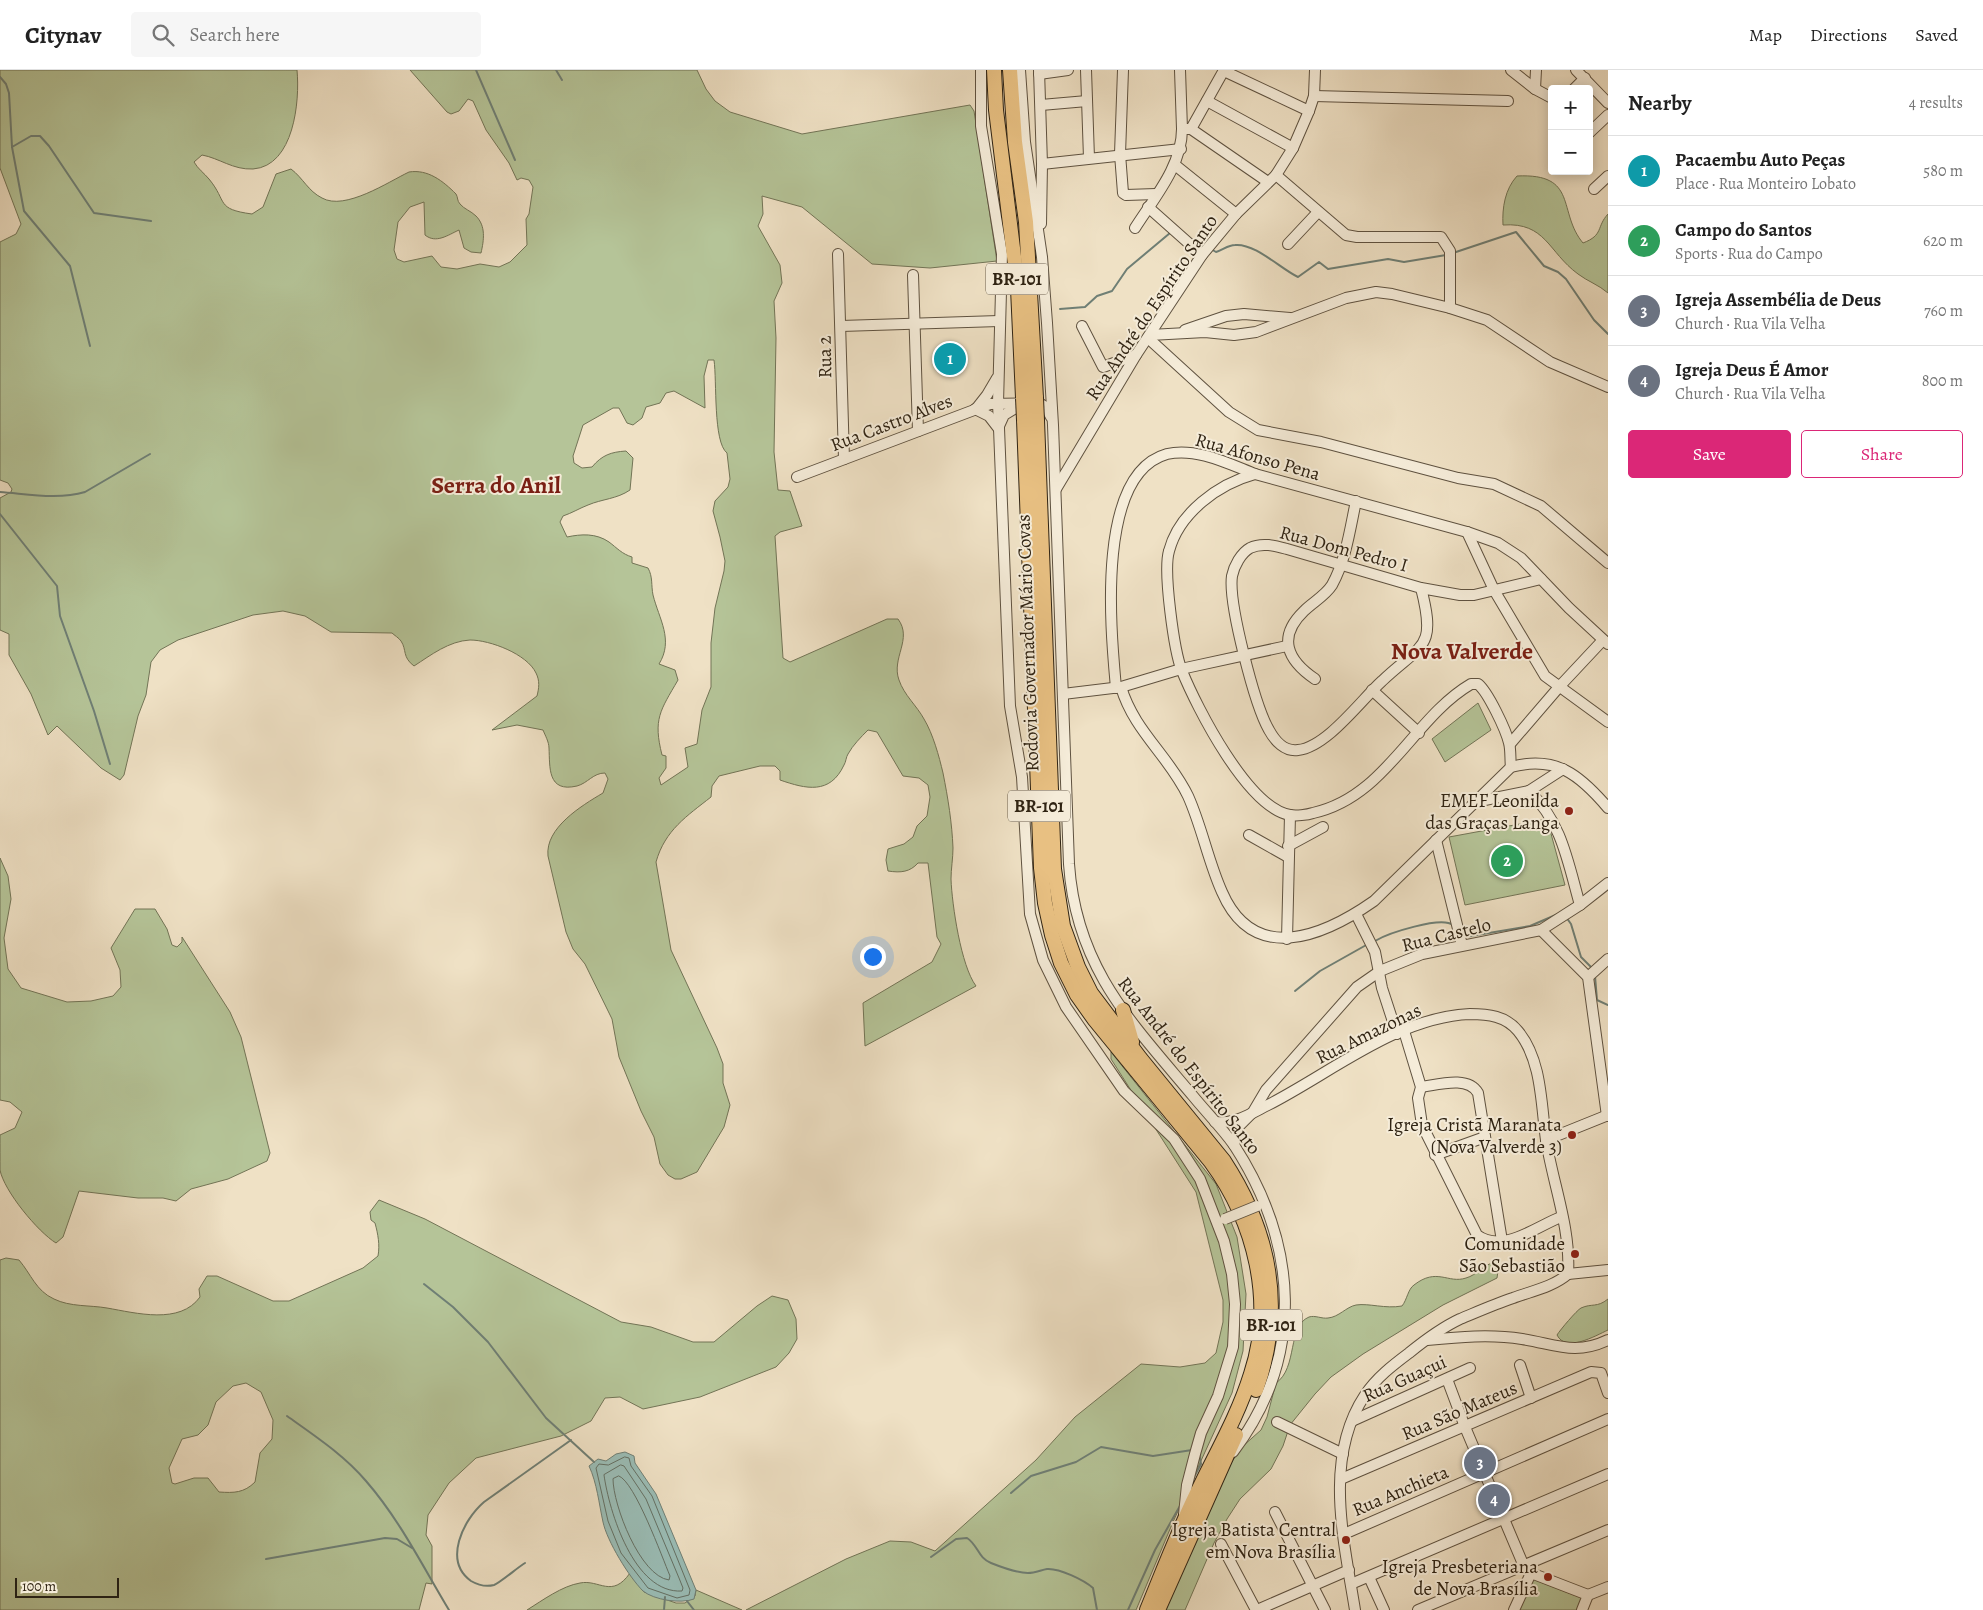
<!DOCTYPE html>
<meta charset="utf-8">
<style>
:root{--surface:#fff;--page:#f6f6f6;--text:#222;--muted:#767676;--line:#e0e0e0;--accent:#db2777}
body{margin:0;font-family:Alegreya,serif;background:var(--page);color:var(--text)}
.controls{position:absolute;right:15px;top:15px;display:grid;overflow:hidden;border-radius:5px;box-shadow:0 2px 12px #0003}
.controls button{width:45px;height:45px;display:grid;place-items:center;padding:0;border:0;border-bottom:1px solid var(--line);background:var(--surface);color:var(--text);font:25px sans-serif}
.scale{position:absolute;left:15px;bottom:12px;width:104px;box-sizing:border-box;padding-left:5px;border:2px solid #2f2313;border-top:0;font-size:14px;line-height:18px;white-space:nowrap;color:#2f2313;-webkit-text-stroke:4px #f5ecd9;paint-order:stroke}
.you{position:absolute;left:872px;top:886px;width:18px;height:18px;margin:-12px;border:4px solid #fff;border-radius:50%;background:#1a73e8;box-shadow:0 0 0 8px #1a73e833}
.badge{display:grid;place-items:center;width:32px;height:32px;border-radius:50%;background:var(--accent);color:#fff;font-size:16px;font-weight:700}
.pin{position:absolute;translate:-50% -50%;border:2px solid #fff;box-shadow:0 1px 5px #0006}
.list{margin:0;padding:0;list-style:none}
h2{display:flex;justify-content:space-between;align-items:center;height:65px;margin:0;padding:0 20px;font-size:21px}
h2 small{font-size:16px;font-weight:400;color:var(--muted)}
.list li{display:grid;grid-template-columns:32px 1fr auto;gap:15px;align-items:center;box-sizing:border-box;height:70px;padding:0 20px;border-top:1px solid var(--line)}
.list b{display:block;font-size:19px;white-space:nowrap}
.list p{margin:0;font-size:16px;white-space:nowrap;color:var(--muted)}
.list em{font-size:16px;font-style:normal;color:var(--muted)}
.actions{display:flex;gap:10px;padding:15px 20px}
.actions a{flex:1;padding:11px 0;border:1px solid var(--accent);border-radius:5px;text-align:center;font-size:18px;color:var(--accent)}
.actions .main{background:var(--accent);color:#fff}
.icon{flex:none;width:28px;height:28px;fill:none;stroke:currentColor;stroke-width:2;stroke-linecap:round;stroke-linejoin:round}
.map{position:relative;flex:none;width:1608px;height:1540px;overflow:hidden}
header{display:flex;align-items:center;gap:30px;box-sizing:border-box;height:70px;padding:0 25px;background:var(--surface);border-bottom:1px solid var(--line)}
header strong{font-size:24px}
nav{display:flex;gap:28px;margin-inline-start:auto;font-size:18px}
.search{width:350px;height:45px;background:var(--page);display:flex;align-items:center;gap:12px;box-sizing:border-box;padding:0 18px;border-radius:5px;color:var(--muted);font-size:19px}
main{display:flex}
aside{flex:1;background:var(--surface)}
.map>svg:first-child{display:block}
</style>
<header>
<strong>Citynav</strong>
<div class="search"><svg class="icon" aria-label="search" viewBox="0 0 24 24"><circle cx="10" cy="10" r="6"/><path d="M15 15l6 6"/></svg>Search here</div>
<nav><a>Map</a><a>Directions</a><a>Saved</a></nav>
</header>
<main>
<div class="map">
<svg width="1608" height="1540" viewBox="0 0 1608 1540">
<rect width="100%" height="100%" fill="#efe1c5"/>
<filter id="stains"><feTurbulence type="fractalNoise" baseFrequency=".004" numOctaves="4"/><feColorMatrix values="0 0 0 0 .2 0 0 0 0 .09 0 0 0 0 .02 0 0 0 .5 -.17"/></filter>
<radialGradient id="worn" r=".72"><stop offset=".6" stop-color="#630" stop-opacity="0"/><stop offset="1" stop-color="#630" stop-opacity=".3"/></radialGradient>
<g fill="#b5c498" stroke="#727456" fill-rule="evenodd">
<path d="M0 0H297C300 31 294 96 253 99 233 100 219 88 202 85L194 92C198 99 204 103 209 109 228 132 215 139 252 144L263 137 276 104 291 99C303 108 308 121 322 128 345 141 388 112 409 102 428 99 443 111 456 124 458 127 457 131 460 134 464 139 471 141 476 146 486 156 484 170 481 183L471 182 464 178 459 160C448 165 436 174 425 165L424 132 410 137 398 152 394 180 397 189 404 192 432 186 441 197 457 199 480 194 499 197 510 192 527 175 526 149 529 144 533 117 529 110 521 108 517 110 509 93 486 60 473 31 468 29 459 41 451 44 447 42 410 0H697L706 19 715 31 730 42 802 64 970 35 974 41 997 191 930 198 872 194 802 137 762 126 763 144 758 156 780 195 782 213 774 231 776 268 774 382 778 420 790 421 802 456 780 462 775 466 783 588 790 592 887 549H898C913 569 891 588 899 610 904 625 917 636 924 649 933 664 939 686 943 703 948 728 952 753 953 778 953 788 951 799 951 809 952 835 961 896 976 916L865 976 863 933 932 892 941 874 937 867 928 793H918C910 802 901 803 888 801L886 790 888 779 904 774 913 767 917 756 927 746 930 727 928 715 919 708 903 706 877 662 868 660C861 667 853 675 848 684 846 687 846 692 844 695 830 725 806 719 780 710V701L775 696H760L719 706 712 716 711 727C687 746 665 760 656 792L671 880 717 978 723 994V1013L730 1035 724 1057 697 1102 681 1109H675L668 1105 660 1094 654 1067 641 1041 619 987 612 949 585 894 573 879 566 862 548 786C545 758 581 736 603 723L608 709 605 703C593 703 588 713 577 716 547 723 550 697 549 678 549 672 545 665 543 660L517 655 492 660 537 626C539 618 540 611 536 603 527 584 490 570 470 570 449 571 431 585 414 596 402 587 407 580 401 571 399 568 394 565 392 563L331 562 305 546 283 541 253 545 178 570 160 580 151 592 146 625 138 646 124 705 120 710 101 698 57 656 48 665 31 624 9 585V564L0 560V428L11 422 12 419 8 413 0 410V172L16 164 21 154 0 98ZM708 290H714C717 311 713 372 727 383L730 409 728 417 715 431 713 441 720 467 725 491 724 501 715 538 711 573V617L702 640 697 674 685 678 688 697 661 715 659 708 666 698V686L662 685C653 649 660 641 678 610L675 600 659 594C674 570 659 549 653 525 651 515 653 507 648 498L632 493V487C622 484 617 478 609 472 596 463 581 464 567 467L560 452 563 446C572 443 580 438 588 435 602 429 617 429 630 420L633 388 626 381C611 382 602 385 592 397L582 398 574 393 573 386 583 355 613 338H619L627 353 633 355 642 348 646 337 660 333 666 323 674 321 705 338 704 306Z"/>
<path d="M1517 106C1579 103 1557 142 1583 173 1604 165 1596 157 1608 144V223C1599 215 1587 211 1578 204 1548 182 1546 152 1503 155 1502 138 1505 119 1517 106Z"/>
<path d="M1478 633 1491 660 1445 692 1432 669Z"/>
<path d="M1547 749 1565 815 1465 835 1449 767Z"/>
<path d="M0 788 8 806 11 829 4 868 8 899 21 918 67 932 91 931 113 926 121 917 120 900 111 878 135 839H155L167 859 172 875 177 877 182 872V867L230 942 241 967 270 1083 267 1091 228 1109 191 1119 176 1131 163 1128H138L79 1121 63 1167 56 1173C38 1162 4 1121 0 1100 0 1089 0 1076 0 1065L15 1058 22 1042 10 1032 0 1030Z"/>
<path d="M1111 982 1216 1114 1237 1167 1246 1224 1243 1281 1232 1323 1173 1452 1136 1540H746L846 1489 890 1471 911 1472 935 1481 1036 1390 1075 1347 1141 1294 1180 1297 1205 1293 1216 1283 1223 1252V1230L1196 1122 1111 989Z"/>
<path d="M379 1130 425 1149 621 1252 651 1257 693 1272H714L757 1236 772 1226 788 1230 796 1249 797 1269 789 1283 776 1297 700 1327 643 1339 620 1327 605 1328 591 1351 561 1366 476 1388 449 1413 428 1445 426 1465 432 1476V1514L426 1513 419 1540H0V1190L6 1188 19 1190C31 1204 36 1221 54 1229 70 1237 90 1235 107 1238 136 1243 180 1255 200 1227L199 1219 207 1206H217L273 1231H289L363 1198 378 1186C380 1175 378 1164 375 1153L371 1150 370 1142ZM246 1313 261 1322 273 1350 272 1369 260 1383 255 1412C244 1423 234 1423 219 1422L208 1408H194L175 1414 172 1413 169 1398 182 1369 198 1365 208 1355 216 1332 233 1316Z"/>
<path d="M1493 1193 1498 1201 1497 1208 1443 1235 1363 1284 1331 1307 1315 1324 1290 1355 1283 1376 1271 1399 1240 1429 1227 1449 1214 1473 1185 1540H1165L1228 1397 1243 1376 1261 1360 1267 1347 1276 1313C1298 1298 1287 1256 1309 1247 1315 1245 1322 1249 1328 1248 1339 1247 1346 1237 1356 1235 1369 1233 1385 1239 1402 1236 1407 1230 1408 1219 1414 1215 1437 1197 1448 1214 1466 1208 1477 1205 1483 1195 1493 1193Z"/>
<path d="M1608 1229V1260C1595 1266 1566 1283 1557 1265 1560 1260 1577 1240 1581 1238 1592 1233 1597 1238 1608 1229Z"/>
<path d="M630 1503 644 1522 676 1533H685L695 1526 696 1520 742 1540H527C543 1530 562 1516 580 1513 599 1509 612 1529 630 1503Z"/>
<path d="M1533 1509 1582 1528 1577 1540H1518Z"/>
</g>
<path fill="#9abdb6" stroke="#6f7f75" d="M625 1382 634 1386 635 1393 656 1424 696 1520 694 1529C681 1534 654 1530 643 1521 629 1507 607 1471 603 1452 599 1434 597 1413 589 1396L598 1389 606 1391 616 1384Z"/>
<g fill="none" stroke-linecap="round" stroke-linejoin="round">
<g stroke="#647064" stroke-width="1">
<path d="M625 1387 629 1388 631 1396 652 1426 690 1520 689 1525 677 1528 648 1518 621 1483 608 1451 596 1398 599 1394 608 1395Z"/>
<path d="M621 1395 624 1396 646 1429 679 1508 683 1518 682 1521C634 1524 609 1441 604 1405Z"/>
<path d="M619 1406C635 1412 662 1487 670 1506L669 1510C640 1506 613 1435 613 1409Z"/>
</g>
<g stroke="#6f7f75" stroke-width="2">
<path d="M476 0 515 90"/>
<path d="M556 0 562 10"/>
<path d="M0 7 6 14 9 23 12 77 24 141 70 196 90 276"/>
<path d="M12 77 31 66H40L49 76 94 143 151 151"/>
<path d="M1189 168 1205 176"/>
<path d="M1211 179 1216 182C1223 180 1228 175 1235 175 1255 173 1281 199 1298 207L1319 192 1328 199 1388 189 1404 192 1446 185"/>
<path d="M1453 183 1516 162 1544 196 1558 202 1566 209 1594 250 1608 264"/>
<path d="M1060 239 1085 237 1097 226 1112 221 1127 199 1170 163"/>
<path d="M0 422C28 424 58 430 85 422L150 384"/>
<path d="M0 444 57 516 60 546 94 641 110 694"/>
<path d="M1566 847 1571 854 1581 887 1593 899"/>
<path d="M1465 867 1530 856 1558 844"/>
<path d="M1375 871C1388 863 1441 846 1453 855"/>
<path d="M1595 906 1597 930 1608 935"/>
<path d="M1295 921 1320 901 1368 874"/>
<path d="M424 1214 453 1237 488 1272 546 1348 594 1392"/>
<path d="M287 1346C315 1366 344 1385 366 1411 400 1450 423 1497 449 1540"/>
<path d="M1193 1409 1201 1394 1199 1382"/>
<path d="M1011 1423 1031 1406 1076 1392 1101 1377 1153 1386 1192 1380"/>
<path d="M931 1487 956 1469 967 1468C978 1475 978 1488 991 1493 1001 1497 1017 1503 1028 1503 1035 1503 1041 1500 1047 1499 1059 1498 1084 1510 1093 1518L1097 1540"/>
<path d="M266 1489 385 1468 397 1469 412 1478"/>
<path d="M525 1493C518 1497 500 1513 494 1515 486 1517 478 1515 471 1511 443 1491 463 1450 484 1432L571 1370"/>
<path d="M687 1531 694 1540"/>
<path d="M664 1540 665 1527"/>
<path d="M1128 1540 1155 1480 1181 1434"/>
</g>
<g stroke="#5f5240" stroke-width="12">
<g id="minor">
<path d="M981 0V56L1002 184 998 333 1010 636 1022 707 1030 844 1043 890 1066 937 1124 1021 1174 1069 1200 1109 1224 1171 1232 1204 1235 1234 1233 1277 1218 1326 1201 1363 1195 1384 1187 1415 1184 1444"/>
<path d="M1020 0 1025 72 1042 187 1047 253 1053 355 1069 794C1076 897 1130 951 1193 1026 1206 1042 1222 1058 1234 1075 1298 1174 1306 1286 1233 1382"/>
<path d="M1039 0 1042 94 1041 154"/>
<path d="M1086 0 1089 88"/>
<path d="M1123 0 1120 84 1123 123 1126 125 1156 124"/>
<path d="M1180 0 1182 59"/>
<path d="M1511 0 1535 19 1552 28"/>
<path d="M1576 0 1608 33"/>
<path d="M1224 1 1309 41"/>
<path d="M1039 4 1068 0"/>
<path d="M1535 19 1536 0"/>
<path d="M1574 19 1585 8"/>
<path d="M1314 26 1508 31"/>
<path d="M1207 31 1293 78"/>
<path d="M1041 35 1087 31"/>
<path d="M1191 59 1268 112"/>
<path d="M1589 63 1608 45"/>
<path d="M1042 94 1181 79"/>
<path d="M1175 95 1236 144"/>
<path d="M1276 105 1346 165 1357 167H1441L1450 181V238"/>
<path d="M1594 119 1608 106"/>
<path d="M1148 137 1202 185"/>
<path d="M1135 158C1154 128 1182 96 1182 59H1191L1224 0"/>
<path d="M1288 174 1318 142"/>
<path d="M838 184 844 389"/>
<path d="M913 205 918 361"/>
<path d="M841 256 999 251"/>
<path d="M1082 256 1103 297 1136 285"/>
<path d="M1185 260 1226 246 1244 244 1290 248"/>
<path d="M1150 265 1205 262 1234 265 1256 262 1346 228 1376 222 1392 224 1450 238 1487 250 1550 292 1608 317"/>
<path d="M1148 268 1229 342 1258 360 1321 372 1458 408 1494 414 1541 436 1608 493"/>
<path d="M975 339 989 346 999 359"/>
<path d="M976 339 987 325 997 308"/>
<path d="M999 356 1004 345 1022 334"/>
<path d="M1255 404C1218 414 1179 443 1169 481 1163 501 1174 581 1182 601 1197 638 1248 738 1290 745 1296 746 1307 745 1313 743 1386 727 1413 648 1471 614H1478C1488 622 1506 660 1509 673 1511 680 1510 690 1511 697"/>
<path d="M797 407 990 334 1039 333 1046 337 1051 347"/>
<path d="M1056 419 1136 285 1202 185 1236 144 1276 105 1293 78 1309 41 1314 26 1315 0"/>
<path d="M1467 462 1494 520 1545 606 1608 652"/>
<path d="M1421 518C1437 580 1422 573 1382 611 1361 630 1327 677 1298 680 1285 682 1275 671 1269 660 1255 636 1228 533 1232 506 1234 496 1241 483 1250 478 1262 472 1276 476 1287 479L1421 518 1460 525H1474L1541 509"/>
<path d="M1315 609C1287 590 1277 567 1304 541 1313 532 1325 526 1332 515 1346 490 1350 459 1356 431"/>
<path d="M1121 617C1134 661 1169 686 1188 726 1202 757 1208 791 1222 822 1254 896 1324 866 1374 831L1511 697C1556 685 1580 705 1608 738"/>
<path d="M1116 618C1111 562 1095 404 1167 384 1196 377 1229 394 1255 404L1467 462 1498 473 1521 488 1569 538 1608 574"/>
<path d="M1372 620 1419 663"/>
<path d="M1063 624 1121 617 1181 599 1287 576"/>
<path d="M1510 674 1559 617 1603 570"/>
<path d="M1529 721 1563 699"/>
<path d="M1475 732 1529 721C1562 752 1568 793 1580 835"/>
<path d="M1249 765 1288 787"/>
<path d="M1436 770 1462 875"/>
<path d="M1288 776 1323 757"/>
<path d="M1356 844 1375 882 1382 918 1397 964"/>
<path d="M1541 860 1588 907 1607 1046"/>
<path d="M1287 869 1290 745"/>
<path d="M1588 907 1608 889"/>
<path d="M1404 961 1421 1017 1418 1028 1422 1055 1477 1165C1503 1184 1537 1156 1561 1147"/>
<path d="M1421 1017C1437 1015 1468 1005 1478 1023L1502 1171"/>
<path d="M1215 1052C1236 1054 1250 1044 1268 1035 1331 1003 1397 947 1470 944 1488 944 1506 946 1518 961 1542 990 1541 1034 1546 1070 1553 1114 1571 1159 1568 1204 1553 1217 1532 1221 1513 1228 1495 1234 1477 1242 1460 1249 1441 1258 1425 1270 1409 1283 1393 1295 1376 1308 1365 1325 1323 1388 1344 1471 1355 1540"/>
<path d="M1546 1070 1608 1045"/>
<path d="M1234 1075 1238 1057 1253 1042 1266 1020 1357 917 1380 901 1422 884 1541 860 1580 835 1608 813"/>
<path d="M1435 1085 1485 1067"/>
<path d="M1568 1204 1608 1200"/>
<path d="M1427 1270C1458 1267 1491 1264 1522 1269 1555 1274 1575 1286 1608 1270"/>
<path d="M1520 1295 1531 1328"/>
<path d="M1447 1309 1465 1357 1523 1494 1531 1503 1588 1525 1582 1540"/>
<path d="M1352 1351 1470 1298"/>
<path d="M1277 1352 1343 1384"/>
<path d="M1341 1409 1591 1302 1601 1303 1608 1323"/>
<path d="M1275 1442 1325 1540"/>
<path d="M1344 1464 1608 1349"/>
<path d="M1221 1474 1256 1540"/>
<path d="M1369 1507 1384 1540"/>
<path d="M1351 1514 1608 1404"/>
<path d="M1588 1525 1608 1517"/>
<path d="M1257 1540 1349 1500"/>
<path d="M1418 1540 1608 1460"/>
<path d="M1514 1540 1531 1503"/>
</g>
</g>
<g stroke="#2f2313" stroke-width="16">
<g id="highway">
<path d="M994 0 996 40 1018 219 1023 328"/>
<path d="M1010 0 1015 72 1026 152 1036 328"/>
<path d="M1024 350 1041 798 1045 833 1052 865 1061 893 1077 925 1094 949 1211 1092C1255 1152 1275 1232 1251 1304 1238 1346 1215 1385 1196 1425 1178 1462 1163 1501 1147 1540"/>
<path d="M1037 350 1054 799 1063 856 1078 897 1091 923 1140 988 1224 1091C1271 1163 1285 1238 1256 1320"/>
<path d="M1123 940 1132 972"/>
<path d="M1158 1540 1236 1365"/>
</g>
</g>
<use href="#minor" stroke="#f5ecd9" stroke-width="10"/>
<use href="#highway" stroke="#e8c082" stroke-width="14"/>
<g stroke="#5f5240" stroke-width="12" stroke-linecap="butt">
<path id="minor-bridge" d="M1225 1149 1257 1136"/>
</g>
<g stroke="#2f2313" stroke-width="16" stroke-linecap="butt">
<g id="highway-bridge">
<path d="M1023 328 1024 350"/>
<path d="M1036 328 1037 350"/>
</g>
</g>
<use href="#minor-bridge" stroke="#f5ecd9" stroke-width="10"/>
<use href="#highway-bridge" stroke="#e8c082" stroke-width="14"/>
</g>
<g fill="#8f2418" stroke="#f5ecd9" stroke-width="2">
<circle cx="1569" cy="741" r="5"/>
<circle cx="1572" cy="1065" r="5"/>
<circle cx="1575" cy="1184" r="5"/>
<circle cx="1346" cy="1470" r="5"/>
<circle cx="1548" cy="1507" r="5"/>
</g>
<g text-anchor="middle" stroke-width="4" stroke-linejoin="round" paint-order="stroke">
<g fill="#f5ecd9" stroke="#6a5f4e" stroke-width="1">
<rect x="986" y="193.5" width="62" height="31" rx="4"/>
<rect x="1008" y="720.5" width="62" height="31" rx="4"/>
<rect x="1240" y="1239.5" width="62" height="31" rx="4"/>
</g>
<g font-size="18" font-weight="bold" fill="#2f2313">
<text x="1017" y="215">BR-101</text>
<text x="1039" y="742">BR-101</text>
<text x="1271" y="1261">BR-101</text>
</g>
<g font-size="19" fill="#2f2313" stroke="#f5ecd9">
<text transform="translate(1151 237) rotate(-56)" y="7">Rua André do Espírito Santo</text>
<text transform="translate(824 287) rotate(-91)" y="7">Rua 2</text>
<text transform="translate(891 352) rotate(-21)" y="7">Rua Castro Alves</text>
<text transform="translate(1258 386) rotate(16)" y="7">Rua Afonso Pena</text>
<text transform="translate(1344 478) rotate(15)" y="7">Rua Dom Pedro I</text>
<text transform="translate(1027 573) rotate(-92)" y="7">Rodovia Governador Mário Covas</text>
<text transform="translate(1446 864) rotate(-14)" y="7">Rua Castelo</text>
<text transform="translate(1368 963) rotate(-26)" y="7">Rua Amazonas</text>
<text transform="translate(1190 995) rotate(52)" y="7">Rua André do Espírito Santo</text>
<text transform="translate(1404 1308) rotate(-24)" y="7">Rua Guaçui</text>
<text transform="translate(1459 1340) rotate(-23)" y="7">Rua São Mateus</text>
<text transform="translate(1400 1420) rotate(-23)" y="7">Rua Anchieta</text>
</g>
<g font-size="19" fill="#2f2313" stroke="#f5ecd9" text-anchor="end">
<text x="1559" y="737">EMEF Leonilda<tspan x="1559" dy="22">das Graças Langa</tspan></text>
<text x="1562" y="1061">Igreja Cristã Maranata<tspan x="1562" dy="22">(Nova Valverde 3)</tspan></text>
<text x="1565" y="1180">Comunidade<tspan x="1565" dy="22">São Sebastião</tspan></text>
<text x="1336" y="1466">Igreja Batista Central<tspan x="1336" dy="22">em Nova Brasília</tspan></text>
<text x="1538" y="1503">Igreja Presbeteriana<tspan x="1538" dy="22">de Nova Brasília</tspan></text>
</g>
<g font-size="24" font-weight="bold" fill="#7a1f14" stroke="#f5ecd9">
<text x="496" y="423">Serra do Anil</text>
<text x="1462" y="589">Nova Valverde</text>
</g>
</g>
<rect width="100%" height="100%" filter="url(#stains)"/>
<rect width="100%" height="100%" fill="url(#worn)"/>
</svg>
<div class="controls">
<button>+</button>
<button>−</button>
</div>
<div class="scale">100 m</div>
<div class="you"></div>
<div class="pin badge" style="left:950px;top:289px;background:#0f9aa8">1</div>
<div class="pin badge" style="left:1507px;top:791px;background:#2e9e5b">2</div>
<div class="pin badge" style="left:1480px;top:1393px;background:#6b7280">3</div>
<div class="pin badge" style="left:1494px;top:1430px;background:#6b7280">4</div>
</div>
<aside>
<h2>Nearby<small>4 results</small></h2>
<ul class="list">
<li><span class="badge" style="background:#0f9aa8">1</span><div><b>Pacaembu Auto Peças</b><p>Place · Rua Monteiro Lobato</p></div><em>580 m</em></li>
<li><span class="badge" style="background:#2e9e5b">2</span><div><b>Campo do Santos</b><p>Sports · Rua do Campo</p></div><em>620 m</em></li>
<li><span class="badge" style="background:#6b7280">3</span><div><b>Igreja Assembélia de Deus</b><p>Church · Rua Vila Velha</p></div><em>760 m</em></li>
<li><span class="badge" style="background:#6b7280">4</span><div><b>Igreja Deus É Amor</b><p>Church · Rua Vila Velha</p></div><em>800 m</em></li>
</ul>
<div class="actions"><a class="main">Save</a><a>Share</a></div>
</aside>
</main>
